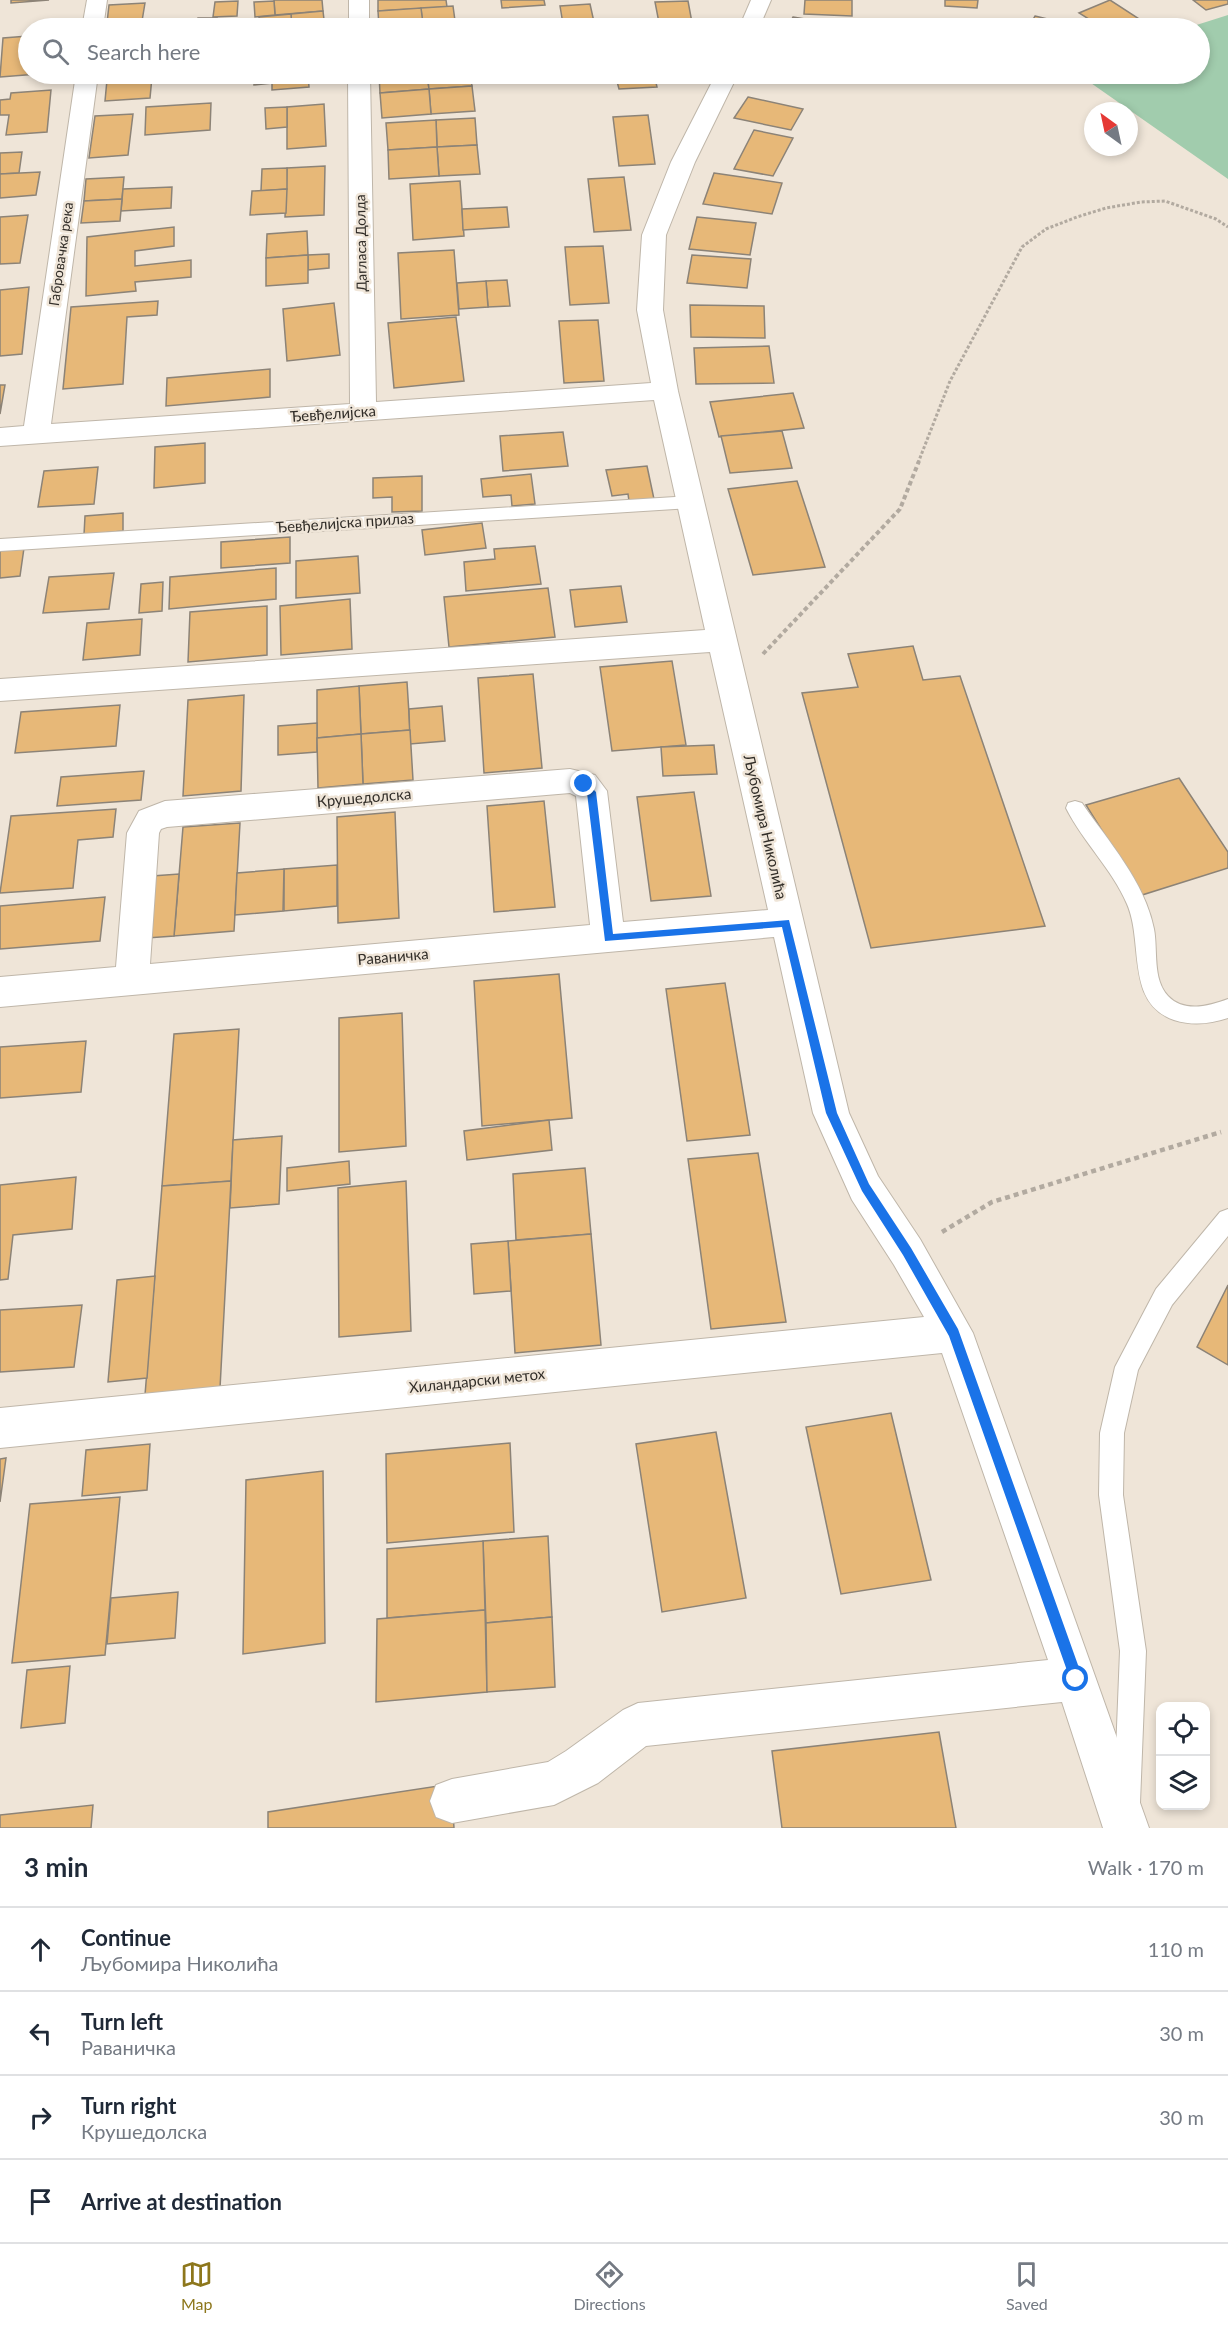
<!DOCTYPE html>
<meta charset="utf-8">
<style>
:root{--surface:#fff;--page:#f6f6f7;--text:#1f2937;--muted:#747a83;--line:#e0e1e3;--accent:#8d771c}
body{margin:0;font-family:Lato,sans-serif;background:var(--page);color:var(--text)}
.controls{position:absolute;right:18px;bottom:18px;display:grid;overflow:hidden;border-radius:12px;box-shadow:0 3px 9px #0003}
.controls button{width:54px;height:54px;display:grid;place-items:center;padding:0;border:0;border-bottom:2px solid var(--line);background:var(--surface);color:var(--text);font:30px sans-serif}
.compass{position:absolute;left:1084px;top:102px;width:54px;height:54px;border-radius:50%;background:var(--surface);box-shadow:0 3px 9px #0003;rotate:327deg}
.stop{position:absolute;width:18px;height:18px;margin:-14px;border:4px solid #1a73e8;border-radius:50%;background:#fff}
.stop.end{background:#1a73e8;border-color:#fff;box-shadow:0 2px 6px #0008}
.list{margin:0;padding:0;list-style:none}
h2{display:flex;justify-content:space-between;align-items:center;height:78px;margin:0;padding:0 24px;font-size:26px}
h2 small{font-size:20px;font-weight:400;color:var(--muted)}
.list li{display:grid;grid-template-columns:39px 1fr auto;gap:18px;align-items:center;box-sizing:border-box;height:84px;padding:0 24px;border-top:2px solid var(--line)}
.list b{display:block;font-size:22px;white-space:nowrap}
.list p{margin:0;font-size:20px;white-space:nowrap;color:var(--muted)}
.list em{font-size:20px;font-style:normal;color:var(--muted)}
.icon{flex:none;width:33px;height:33px;fill:none;stroke:currentColor;stroke-width:2;stroke-linecap:round;stroke-linejoin:round}
.map{position:relative;flex:none;width:1228px;height:1828px;overflow:hidden}
.search{position:absolute;background:var(--surface);box-shadow:0 3px 9px #0003;left:18px;right:18px;top:18px;height:66px;display:flex;align-items:center;gap:15px;box-sizing:border-box;padding:0 21px;border-radius:33px;color:var(--muted);font-size:22px}
.sheet{height:414px;background:var(--surface)}
nav{display:flex;justify-content:space-around;align-items:center;box-sizing:border-box;height:84px;border-top:2px solid var(--line);background:var(--surface);font-size:16px;color:var(--muted)}
nav a{display:grid;justify-items:center;gap:3px}
nav .on{color:var(--accent)}
.map>svg:first-child{display:block}
</style>
<div class="map">
<svg width="1228" height="1828" viewBox="0 0 1228 1828">
<rect width="100%" height="100%" fill="#efe5d8"/>
<path fill="#a1ccad" d="M1228 15V179L1078 74H1200V28H1187Z"/>
<g fill="#e7b878" stroke="#8c8377" stroke-width="1.5">
<path d="M11 0H49L11 3Z"/>
<path d="M322 0 323 11 275 15 274 0Z"/>
<path d="M378 0H446L447 7 378 11Z"/>
<path d="M501 0H544L545 5 502 8Z"/>
<path d="M805 0H852V16L804 14Z"/>
<path d="M945 0H978L977 8 945 6Z"/>
<path d="M1110 0 1147 24 1137 28H1103L1079 13Z"/>
<path d="M1193 0H1228V4L1206 10Z"/>
<path d="M238 1 237 16 213 17 215 2Z"/>
<path d="M274 1 275 15 255 17 254 2Z"/>
<path d="M688 1 693 28H660L655 2Z"/>
<path d="M145 3 142 21 107 23 109 5Z"/>
<path d="M590 4 594 22 563 24 560 6Z"/>
<path d="M453 6 456 28H423L421 8Z"/>
<path d="M421 8 423 24 379 27 378 11Z"/>
<path d="M323 11 325 28H292L291 14Z"/>
<path d="M291 14 292 28H260L259 17Z"/>
<path d="M1035 16 1081 27 1028 28Z"/>
<path d="M793 17 842 25 841 28H787Z"/>
<path d="M198 18H217L215 28H197Z"/>
<path d="M182 19 181 28H141L142 21Z"/>
<path d="M142 21 141 28H106L107 23Z"/>
<path d="M28 36V74H38L0 77 3 38Z"/>
<path d="M114 74H152V77L114 79Z"/>
<path d="M254 74H272V83L254 85Z"/>
<path d="M272 74H308L309 87 272 90Z"/>
<path d="M379 74H427L429 89 380 93Z"/>
<path d="M427 74H470L472 86 429 89Z"/>
<path d="M615 74H654L657 87 619 89Z"/>
<path d="M659 74H693V76L660 78Z"/>
<path d="M152 77 150 98 105 101 107 80Z"/>
<path d="M472 86 475 111 431 114 429 89Z"/>
<path d="M429 89 431 114 382 118 380 93Z"/>
<path d="M51 90 47 132 6 135 9 115H0V100L10 99 11 93Z"/>
<path d="M748 97 803 109 791 130 734 118Z"/>
<path d="M211 103 210 130 145 135 146 107Z"/>
<path d="M324 104 326 146 287 149V107Z"/>
<path d="M287 107V127L266 129 265 108Z"/>
<path d="M133 114 128 155 89 158 95 116Z"/>
<path d="M648 115 655 164 619 166 613 117Z"/>
<path d="M475 118 477 145 437 147 436 120Z"/>
<path d="M436 120 437 147 388 150 386 123Z"/>
<path d="M754 130 793 138 773 176 734 169Z"/>
<path d="M477 145 480 174 439 176 437 147Z"/>
<path d="M437 147 439 176 389 179 388 150Z"/>
<path d="M22 152 19 173 0 174V153Z"/>
<path d="M325 166 324 215 285 217 287 168Z"/>
<path d="M287 168V189L261 191 262 169Z"/>
<path d="M40 172 36 195 0 198V174Z"/>
<path d="M714 173 782 183 772 214 703 204Z"/>
<path d="M124 177 122 199 84 201 86 179Z"/>
<path d="M624 177 631 230 594 232 588 179Z"/>
<path d="M460 181 464 236 413 240 410 184Z"/>
<path d="M172 187 171 208 121 211 123 189Z"/>
<path d="M287 189 286 213 250 215 252 191Z"/>
<path d="M122 199 120 221 81 223 84 201Z"/>
<path d="M507 207 509 227 463 230 462 209Z"/>
<path d="M28 215 20 263 0 264V217Z"/>
<path d="M697 217 756 223 750 255 689 249Z"/>
<path d="M174 227V246L135 251V266L191 260V277L135 282 136 291 86 296 87 237Z"/>
<path d="M307 231 308 255 266 258 267 234Z"/>
<path d="M603 246 609 303 570 305 565 247Z"/>
<path d="M454 250 459 315 401 319 398 253Z"/>
<path d="M329 254V268L308 270V255Z"/>
<path d="M308 255V283L266 286V258Z"/>
<path d="M692 255 751 259 747 288 687 283Z"/>
<path d="M507 280 510 306 488 307 486 281Z"/>
<path d="M486 281 488 307 459 309 457 283Z"/>
<path d="M29 287 22 354 0 356V290Z"/>
<path d="M158 301 157 315 127 317 123 384 63 389 71 307Z"/>
<path d="M334 303 340 355 287 361 283 309Z"/>
<path d="M690 305 764 306 765 338 691 337Z"/>
<path d="M456 317 464 381 394 388 388 323Z"/>
<path d="M598 320 604 381 564 383 559 321Z"/>
<path d="M769 346 774 383 696 384 694 348Z"/>
<path d="M270 369V397L166 406 167 378Z"/>
<path d="M0 385H5L0 414Z"/>
<path d="M793 393 804 428 719 437 710 402Z"/>
<path d="M782 431 792 468 730 473 721 436Z"/>
<path d="M563 432 568 466 503 471 500 436Z"/>
<path d="M205 443V483L154 488 155 447Z"/>
<path d="M647 466 654 499 629 501 628 494 612 496 606 470Z"/>
<path d="M98 467 94 504 38 507 44 471Z"/>
<path d="M531 474 535 504 512 506 511 495 483 497 481 479Z"/>
<path d="M422 476V511L392 512V497L373 498V478Z"/>
<path d="M797 481 825 567 753 575 728 489Z"/>
<path d="M123 513V531L84 535 85 516Z"/>
<path d="M482 523 486 548 425 555 422 530Z"/>
<path d="M290 537V563L221 568V542Z"/>
<path d="M535 546 541 584 466 591 464 562 495 559 494 549Z"/>
<path d="M24 548 20 576 0 578V550Z"/>
<path d="M358 556 360 593 296 598V561Z"/>
<path d="M276 568V599L169 609 170 577Z"/>
<path d="M114 573 109 609 43 613 49 577Z"/>
<path d="M163 582 162 611 139 613 141 584Z"/>
<path d="M621 586 627 622 575 627 570 590Z"/>
<path d="M548 588 555 637 449 647 444 597Z"/>
<path d="M350 599 352 649 281 655 280 606Z"/>
<path d="M267 606V655L188 662 190 612Z"/>
<path d="M142 619 140 655 83 660 87 623Z"/>
<path d="M913 646 923 680 960 676 1045 926 871 948 802 693 858 687 848 654Z"/>
<path d="M672 661 686 745 612 751 600 667Z"/>
<path d="M533 674 542 768 484 773 478 678Z"/>
<path d="M407 682 410 730 361 734 359 686Z"/>
<path d="M359 686 361 734 317 738V690Z"/>
<path d="M244 695 241 791 183 796 188 700Z"/>
<path d="M120 705 116 746 15 753 21 712Z"/>
<path d="M442 706 445 741 410 744 409 709Z"/>
<path d="M317 723V752L278 755V726Z"/>
<path d="M410 730 413 780 363 784 361 734Z"/>
<path d="M361 734 363 784 318 788 317 738Z"/>
<path d="M714 745 717 774 663 776 661 747Z"/>
<path d="M144 771 141 800 57 806 61 777Z"/>
<path d="M1179 778 1228 852V868L1142 895 1086 805Z"/>
<path d="M694 792 711 896 651 901 637 797Z"/>
<path d="M544 801 555 907 494 912 487 806Z"/>
<path d="M116 809 113 837 78 840 73 888 0 893 11 816Z"/>
<path d="M395 812 399 918 338 923 337 817Z"/>
<path d="M240 823 234 931 174 936 183 827Z"/>
<path d="M337 865V906L284 911V869Z"/>
<path d="M284 869 283 911 235 915 237 873Z"/>
<path d="M179 874 174 936 147 938 152 876Z"/>
<path d="M105 897 100 941 0 949V906Z"/>
<path d="M559 974 572 1118 482 1126 474 981Z"/>
<path d="M725 983 750 1135 687 1141 666 989Z"/>
<path d="M402 1013 406 1146 339 1152V1018Z"/>
<path d="M239 1029 231 1181 162 1186 174 1034Z"/>
<path d="M86 1041 81 1092 0 1098V1047Z"/>
<path d="M549 1120 552 1150 467 1160 464 1131Z"/>
<path d="M282 1136 279 1204 230 1208 233 1140Z"/>
<path d="M758 1153 786 1322 711 1329 688 1159Z"/>
<path d="M349 1161 350 1184 287 1191V1168Z"/>
<path d="M585 1168 591 1234 516 1240 513 1174Z"/>
<path d="M76 1177 72 1229 13 1235 8 1279 0 1280V1185Z"/>
<path d="M231 1181 220 1388 145 1395 162 1186Z"/>
<path d="M406 1181 411 1331 339 1337 338 1188Z"/>
<path d="M591 1234 601 1345 515 1353 508 1241Z"/>
<path d="M508 1241 511 1291 474 1294 471 1244Z"/>
<path d="M155 1276 147 1378 108 1382 117 1280Z"/>
<path d="M1228 1285V1365L1197 1347Z"/>
<path d="M82 1305 74 1367 0 1372V1310Z"/>
<path d="M891 1413 931 1580 841 1594 806 1427Z"/>
<path d="M716 1432 746 1598 662 1612 636 1444Z"/>
<path d="M510 1443 514 1532 387 1543 386 1454Z"/>
<path d="M150 1444 147 1490 82 1496 86 1450Z"/>
<path d="M6 1458 0 1502V1459Z"/>
<path d="M323 1471 325 1643 243 1654 246 1480Z"/>
<path d="M120 1497 105 1655 12 1663 30 1504Z"/>
<path d="M548 1536 552 1617 486 1623 483 1541Z"/>
<path d="M483 1541 485 1610 387 1618V1549Z"/>
<path d="M178 1592 175 1638 107 1644 111 1598Z"/>
<path d="M485 1610 487 1692 376 1702 377 1619Z"/>
<path d="M552 1617 555 1687 487 1692 486 1623Z"/>
<path d="M70 1666 65 1723 21 1728 27 1670Z"/>
<path d="M939 1732 956 1828H782L772 1751Z"/>
<path d="M451 1784 454 1828H268V1812Z"/>
<path d="M93 1805 91 1828H0V1815Z"/>
</g>
<g fill="none" stroke-linecap="round" stroke-linejoin="round">
<g stroke="#bfb6a9" stroke-width="2">
<g id="service">
<path d="M691 496 697 498 699 502 697 506 691 508 0 551V539Z"/>
<path d="M1075 801 1082 803C1108 841 1145 882 1154 929 1158 950 1152 979 1168 996 1184 1013 1209 1006 1228 999V1018C1210 1024 1193 1026 1174 1020 1125 1003 1144 943 1127 904 1112 869 1083 842 1066 808L1068 803Z"/>
<path d="M1228 1209V1236L1172 1305 1138 1370 1124 1433 1123 1495 1146 1651 1139 1828H1113L1120 1651 1099 1495 1100 1433 1115 1367 1156 1289 1220 1212Z"/>
</g>
</g>
<g stroke="#bfb6a9" stroke-width="2">
<g id="minor">
<path d="M87 0H107L103 28H82Z"/>
<rect x="349" y="0" width="20" height="28"/>
<path d="M751 0H771L759 28H739Z"/>
<path d="M76 74H98L51 424 350 404 348 74H370L376 402 651 383 637 310 642 235 671 162 716 74H738L695 162 666 235 663 310 678 391 849 1113 878 1176 920 1239 973 1333 1149 1828H1103L1062 1702 646 1746 598 1783 554 1805 452 1823 436 1817 430 1801 436 1785 452 1779 548 1762 566 1751 623 1710 638 1703 1048 1660 942 1353 0 1448V1408L924 1317 894 1265 852 1200 813 1113 774 937 0 1007V977L116 967 127 833 139 811 165 801 570 769 595 775 607 791 623 922 768 910 710 652 0 701V679L705 630 654 400 0 446V428L24 426ZM570 793 576 796 590 925 150 964 159 833 161 829 167 827Z"/>
</g>
</g>
<path stroke="#b2aaa0" stroke-width="3" stroke-dasharray="3 2" stroke-linecap="butt" d="M918 463 950 381 1022 247 1046 229 1077 217 1106 208 1141 202 1165 201 1216 219 1228 227"/>
<path stroke="#b2aaa0" stroke-width="4" stroke-dasharray="4.5 3" stroke-linecap="butt" d="M763 654 900 509 919 461"/>
<path stroke="#b2aaa0" stroke-width="4.5" stroke-dasharray="5 4" stroke-linecap="butt" d="M942 1232 992 1202 1221 1132"/>
<use href="#service" fill="#fff" fill-rule="evenodd"/>
<use href="#minor" fill="#fff" fill-rule="evenodd"/>
</g>
<path fill="#1a73e8" d="M584 780 596 792 613 934 789 920 837 1113 869 1184 911 1248 958 1329 1083 1679 1081 1684 1076 1685 1072 1684 1070 1679 949 1336 903 1255 862 1191 826 1113 782 927 605 941 587 793 579 784Z"/>
<g text-anchor="middle" stroke-width="5" stroke-linejoin="round" paint-order="stroke">
<g font-size="14" fill="#312d28" stroke="#efe5d8">
<text transform="translate(361 243) rotate(-91)" y="5">Дагласа Долда</text>
<text transform="translate(61 254) rotate(-82)" y="5">Габровачка река</text>
</g>
<g font-size="15" fill="#312d28" stroke="#efe5d8">
<text transform="translate(333 414) rotate(-4)" y="5">Ђевђелијска</text>
<text transform="translate(345 523) rotate(-4)" y="5">Ђевђелијска прилаз</text>
<text transform="translate(364 798) rotate(-5)" y="5">Крушедолска</text>
<text transform="translate(765 827) rotate(77)" y="5">Љубомира Николића</text>
<text transform="translate(393 957) rotate(-5)" y="5">Раваничка</text>
<text transform="translate(477 1381) rotate(-6)" y="5">Хиландарски метох</text>
</g>
</g>
</svg>
<div class="controls">
<button><svg class="icon" aria-label="locate" viewBox="0 0 24 24"><circle cx="12" cy="12" r="6"/><path d="M12 2v4M12 18v4M2 12h4M18 12h4"/></svg></button>
<button><svg class="icon" aria-label="layers" viewBox="0 0 24 24"><path d="M12 4l9 5-9 5-9-5zM3 14l9 5 9-5"/></svg></button>
</div>
<svg class="compass" viewBox="-18 -18 36 36"><path d="M0-13l5 13h-10z" fill="#e53935"/><path d="M0 13l5-13h-10z" fill="#747a83"/></svg>
<div class="stop" style="left:1076px;top:1679px"></div>
<div class="stop end" style="left:584px;top:784px"></div>
<div class="search"><svg class="icon" aria-label="search" viewBox="0 0 24 24"><circle cx="10" cy="10" r="6"/><path d="M15 15l6 6"/></svg>Search here</div>
</div>
<section class="sheet">
<h2>3 min<small>Walk · 170 m</small></h2>
<ul class="list">
<li><svg class="icon" aria-label="ahead" viewBox="0 0 24 24"><path d="M12 20V5M6 11l6-6 6 6"/></svg><div><b>Continue</b><p>Љубомира Николића</p></div><em>110 m</em></li>
<li><svg class="icon" aria-label="left" viewBox="0 0 24 24"><path d="M17 20v-9H6M10 6l-5 5 5 5"/></svg><div><b>Turn left</b><p>Раваничка</p></div><em>30 m</em></li>
<li><svg class="icon" aria-label="right" viewBox="0 0 24 24"><path d="M7 20v-9h11M14 6l5 5-5 5"/></svg><div><b>Turn right</b><p>Крушедолска</p></div><em>30 m</em></li>
<li><svg class="icon" aria-label="arrive" viewBox="0 0 24 24"><path d="M6 21V4h12l-3 4 3 4H6"/></svg><div><b>Arrive at destination</b></div></li>
</ul>
</section>
<nav>
<a class="on"><svg class="icon" aria-label="map" viewBox="0 0 24 24"><path d="M3 6l6-2 6 2 6-2v14l-6 2-6-2-6 2zM9 4v14M15 6v14"/></svg>Map</a>
<a><svg class="icon" aria-label="directions" viewBox="0 0 24 24"><path d="M12 3l9 9-9 9-9-9zM9 14v-3h6M13 9l2 2-2 2"/></svg>Directions</a>
<a><svg class="icon" aria-label="saved" viewBox="0 0 24 24"><path d="M7 4h10v16l-5-4-5 4z"/></svg>Saved</a>
</nav>
